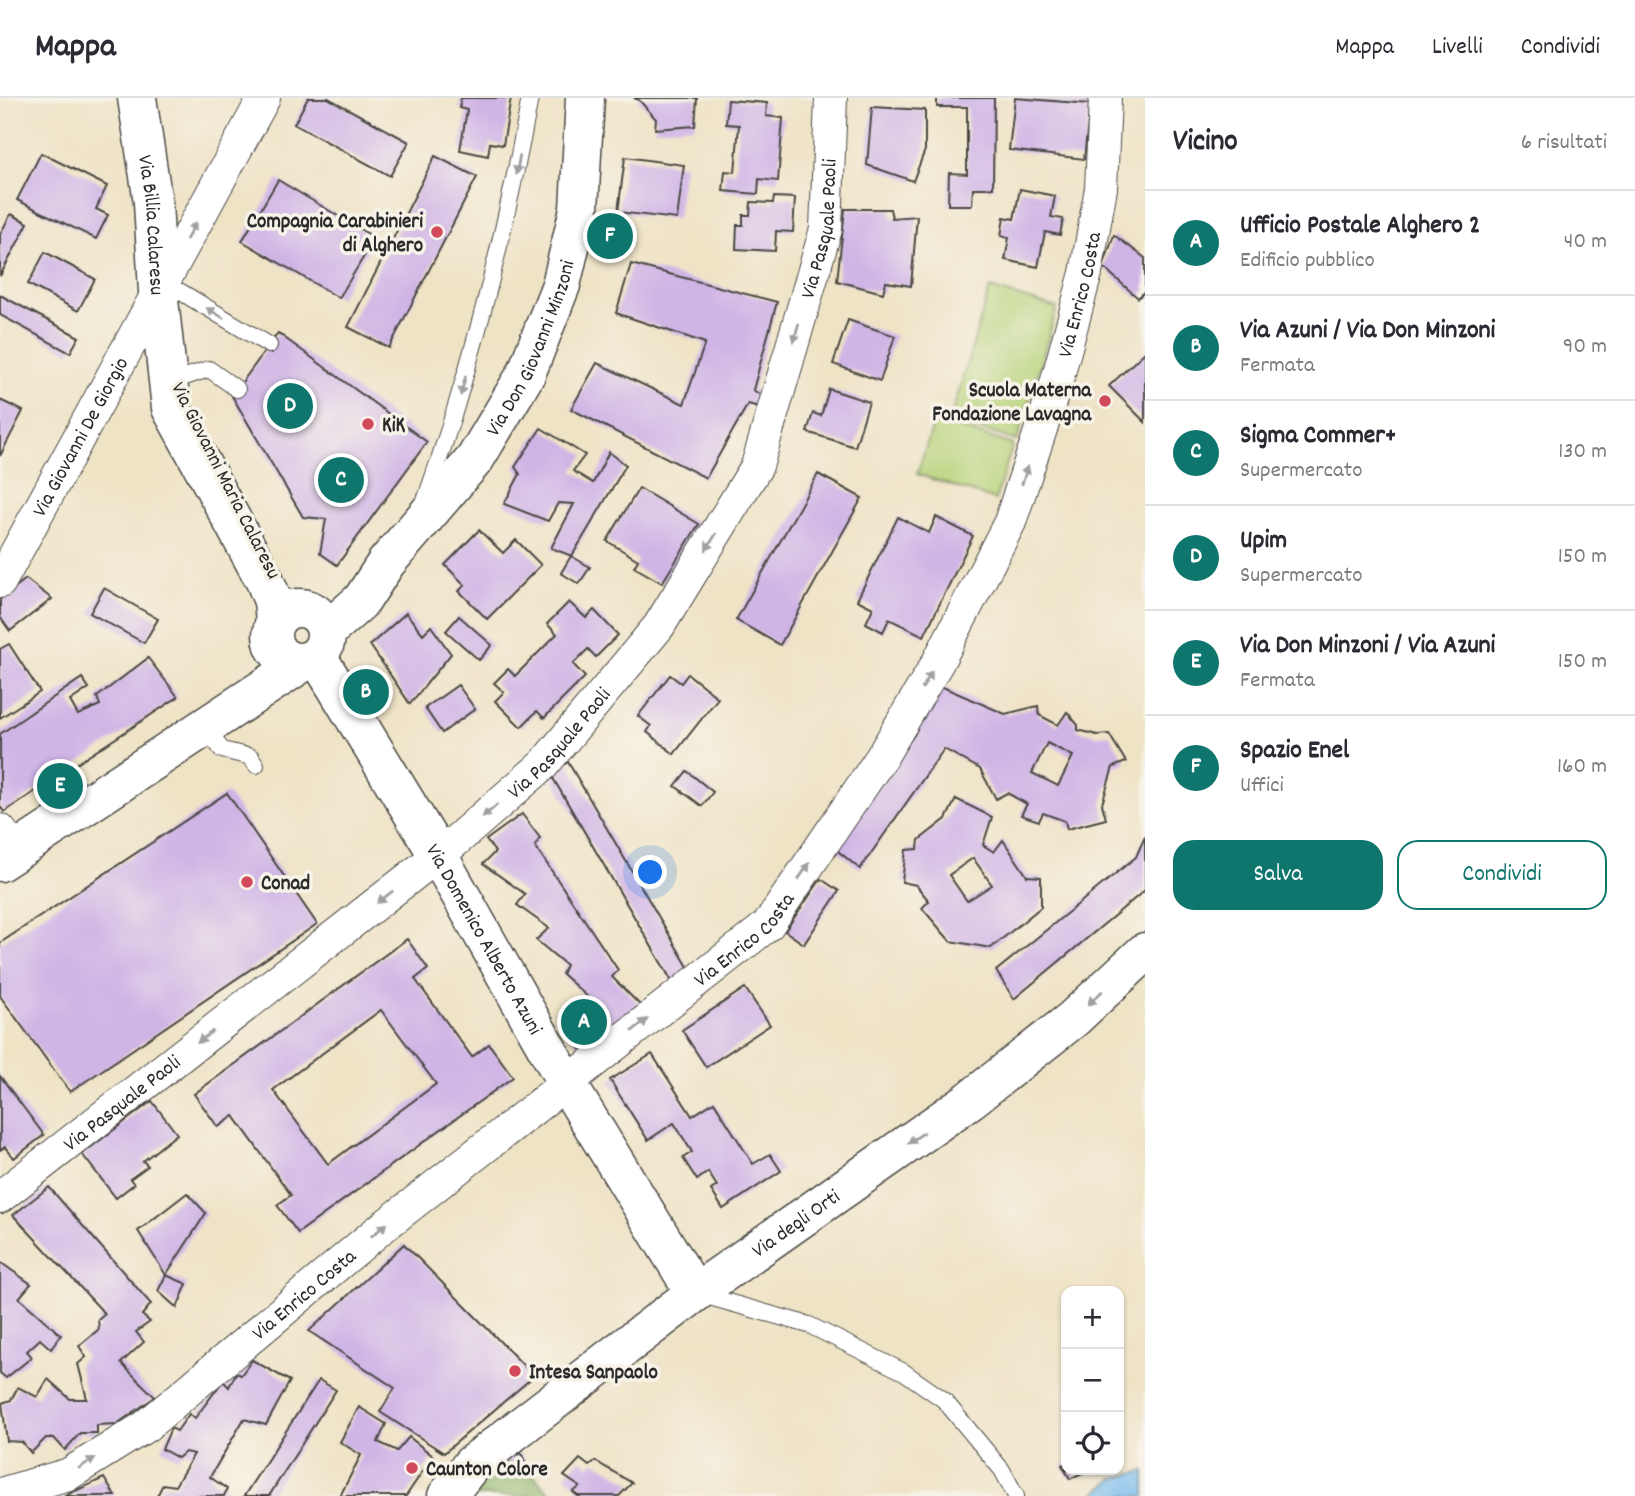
<!DOCTYPE html>
<html lang="it">
<meta charset="utf-8">
<style>
:root{--surface:#fff;--page:#f2f2f3;--text:#2b2b33;--muted:#7c7c81;--line:#e1e1e2;--accent:#0f766e}
body{margin:0;font-family:Dekko,sans-serif;background:var(--page);color:var(--text)}
.controls{position:absolute;right:21px;bottom:21px;display:grid;overflow:hidden;border-radius:14px;box-shadow:0 2px 5px #0004}
.controls button{width:63px;height:63px;display:grid;place-items:center;padding:0;border:0;border-bottom:2px solid var(--line);background:var(--surface);color:var(--text);font:35px sans-serif}
.you{position:absolute;left:651px;top:775px;width:24px;height:24px;margin:-18px;border:5px solid #fff;border-radius:50%;background:#1a73e8;box-shadow:0 0 0 10px #1a73e833}
.badge{display:grid;place-items:center;width:46px;height:46px;border-radius:50%;background:var(--accent);color:#fff;font-size:23px;font-weight:700}
.pin{position:absolute;translate:-50% -50%;border:4px solid #fff;box-shadow:0 2px 7px #0006}
.list{margin:0;padding:0;list-style:none}
h2{display:flex;justify-content:space-between;align-items:center;height:91px;margin:0;padding:0 28px;font-size:30px}
h2 small{font-size:23px;font-weight:400;color:var(--muted)}
.list li{display:grid;grid-template-columns:46px 1fr auto;gap:21px;align-items:center;box-sizing:border-box;height:105px;padding:0 28px;border-top:2px solid var(--line)}
.list b{display:block;font-size:26px;white-space:nowrap}
.list p{margin:0;font-size:23px;white-space:nowrap;color:var(--muted)}
.list em{font-size:23px;font-style:normal;color:var(--muted)}
.actions{display:flex;gap:14px;padding:21px 28px}
.actions a{flex:1;padding:16px 0;border:2px solid var(--accent);border-radius:21px;text-align:center;font-size:24px;color:var(--accent)}
.actions .main{background:var(--accent);color:#fff}
.icon{flex:none;width:38px;height:38px;fill:none;stroke:currentColor;stroke-width:2;stroke-linecap:round;stroke-linejoin:round}
.map{position:relative;flex:none;width:1145px;height:1398px;overflow:hidden}
header{display:flex;align-items:center;gap:42px;box-sizing:border-box;height:98px;padding:0 35px;background:var(--surface);border-bottom:2px solid var(--line)}
header strong{font-size:33px}
nav{display:flex;gap:38px;margin-inline-start:auto;font-size:24px}
main{display:flex}
aside{flex:1;background:var(--surface)}
.map>svg:first-child{display:block}
</style>
<header>
<strong>Mappa</strong>
<nav><a>Mappa</a><a>Livelli</a><a>Condividi</a></nav>
</header>
<main>
<div class="map">
<svg width="1145" height="1398" viewBox="0 0 1145 1398">
<rect width="100%" height="100%" fill="#f7f3e8"/>
<filter id="ink" filterUnits="userSpaceOnUse"><feTurbulence type="fractalNoise" baseFrequency=".0143" numOctaves="2"/><feDisplacementMap in="SourceGraphic" scale="14" xChannelSelector="R" yChannelSelector="G"/><feConvolveMatrix kernelMatrix="1 2 1 2 8 2 1 2 1" color-interpolation-filters="sRGB"/></filter>
<filter id="wash" filterUnits="userSpaceOnUse"><feTurbulence type="fractalNoise" baseFrequency=".00686" numOctaves="4" result="noise"/><feDisplacementMap in="SourceGraphic" scale="28" xChannelSelector="R" yChannelSelector="G"/><feGaussianBlur stdDeviation="1.57" result="paint"/><feColorMatrix in="noise" values="0 0 0 0 0 0 0 0 0 0 0 0 0 0 0 0 0 1.4 0 .05"/><feComposite in="paint" operator="in"/></filter>
<g filter="url(#wash)">
<rect width="100%" height="100%" fill="#efe3c6"/>
<g fill="#b7d37a" stroke="#717f52" stroke-width="2">
<path d="M990 190 1057 210 1017 343 950 322Z"/>
<path d="M935 322 1013 347 995 402 917 376Z"/>
</g>
<path fill="#91b56a" stroke="#5e704a" stroke-width="2" d="M506 1361 515 1378 528 1371 553 1398H471Z"/>
<path fill="#78bcee" stroke="#52748c" stroke-width="2" d="M1145 1373V1398H1091L1115 1380Z"/>
<g id="blocks">
<g fill="#cfb4e6" fill-rule="evenodd">
<path d="M308 0H328L409 44 390 78 294 26Z"/>
<path d="M461 0H511L503 47 490 45 488 58 460 52 467 12 459 10Z"/>
<path d="M634 0H697L695 28 655 31 656 21 640 3Z"/>
<path d="M937 0H994L993 90H973L972 107H948L949 75 967 76V9H937Z"/>
<path d="M1015 0 1090 6 1084 61 1009 52Z"/>
<path d="M728 2 767 5 766 18 783 20 778 83 759 81 758 96 723 93 725 73 735 74 739 27 726 26Z"/>
<path d="M872 9 925 12V52L913 83 867 67Z"/>
<path d="M41 55 107 88 96 111 108 117 96 141 17 102Z"/>
<path d="M435 58 477 79 389 250 348 229Z"/>
<path d="M625 59 684 67 677 121 618 114Z"/>
<path d="M278 82 375 140 339 200 242 143Z"/>
<path d="M1020 91 1055 98 1051 119 1063 121 1060 137 1045 134 1038 169 1005 162 1009 140 1001 138 1004 119 1014 121Z"/>
<path d="M774 99 795 100 793 134 776 133 775 153 736 151 737 127H743V117H750L751 104 773 105Z"/>
<path d="M845 111H890L892 120 917 118 911 188 886 184 883 195 837 183Z"/>
<path d="M11 116 28 125 0 178V136Z"/>
<path d="M1114 137 1145 160V193L1138 200 1103 169Z"/>
<path d="M45 154 95 181 78 213 28 186Z"/>
<path d="M631 166 777 204 753 292 770 303 766 311 748 306 706 380 571 311 597 265 684 306 705 245 616 215Z"/>
<path d="M0 197 79 239 70 255 0 217Z"/>
<path d="M848 222 895 238 880 283 833 266Z"/>
<path d="M278 235 427 344 337 467 320 455 326 421 303 419 232 298Z"/>
<path d="M1145 254V324L1109 288Z"/>
<path d="M829 291 869 304 855 349 807 334 813 315 821 318Z"/>
<path d="M0 302 23 313 0 358Z"/>
<path d="M541 330 585 357 573 373 593 385 609 354 626 367 572 458 551 450 574 406 558 405 548 423 504 406 520 376 515 369Z"/>
<path d="M818 376 862 400 780 547 736 522Z"/>
<path d="M639 390 699 426 662 485 634 469 638 462 607 443Z"/>
<path d="M898 419 929 435 936 419 973 438 924 538 889 521 883 534 866 525 873 510 857 502Z"/>
<path d="M479 432 503 455 516 442 541 467 487 521 459 493 465 487 445 467Z"/>
<path d="M571 458 590 469 579 486 561 475Z"/>
<path d="M26 481 52 501 10 533 0 519V501Z"/>
<path d="M104 490 158 521 144 545 90 515Z"/>
<path d="M569 504 586 520 594 512 618 537 596 559 588 551 573 566 585 579 544 620 537 613 521 629 495 603 504 594 494 585 508 571 515 578 557 536 547 526Z"/>
<path d="M406 515 423 536 431 528 451 556 410 606 370 547Z"/>
<path d="M459 518 492 547 479 562 446 533Z"/>
<path d="M9 546 40 594 0 620V551Z"/>
<path d="M148 560 178 599 4 714 0 708V636L82 580 89 590 70 603 78 617 100 607 97 599Z"/>
<path d="M688 576 718 600 674 656 647 634 651 628 638 618 670 577 681 585Z"/>
<path d="M458 587 475 611 442 635 425 610Z"/>
<path d="M938 587 1005 616 1038 608 1039 617 1058 627 1067 614 1078 627V632L1097 637 1109 636 1126 664 1113 669 1102 706 1106 721 1067 731 1065 723 1043 715 1039 723 1021 717 1027 706 1007 695 996 701 980 671 944 651 860 771 833 749 914 637ZM1047 645 1073 658 1058 688 1032 675Z"/>
<path d="M568 664 691 874 673 885 550 675Z"/>
<path d="M687 673 713 694 702 708 675 688Z"/>
<path d="M227 695 317 826 70 994 0 898V845Z"/>
<path d="M956 701 992 719 983 747 994 754 1003 742 1027 778 1041 779V809L991 850 950 843 922 810 929 803 916 787 902 784 906 752 918 751 919 742 946 721ZM973 760 992 787 967 803 949 777Z"/>
<path d="M522 716 540 740 535 748 618 872 612 879 643 910 583 956 561 919 590 901 562 876 566 867 536 842 549 830 517 807 525 796 483 766 495 754 486 742Z"/>
<path d="M1145 738V792L1014 901 996 873 1136 759Z"/>
<path d="M821 781 839 793 804 846 785 833Z"/>
<path d="M407 841 428 871 415 881 472 959 489 946 513 979 298 1135 277 1107 291 1097 234 1018 218 1029 194 996ZM381 912 436 986 328 1066 273 992Z"/>
<path d="M745 890 770 927 706 969 682 932Z"/>
<path d="M652 956 692 1018 714 1004 753 1066 770 1056 781 1073 723 1111 711 1092 717 1088 708 1074 697 1082 683 1060 692 1054 674 1025 648 1042 610 982Z"/>
<path d="M0 978 44 1037 14 1060 5 1049 0 1052Z"/>
<path d="M152 1003 177 1036 143 1063 148 1068 130 1081 134 1086 116 1100 82 1056Z"/>
<path d="M49 1089 151 1206 142 1217 150 1224 136 1234 144 1244 121 1265 155 1299 117 1326 97 1327V1335H80L65 1352 54 1340H46L31 1355 22 1344 7 1343 2 1305 11 1302 18 1289 37 1299 48 1281 70 1301H87L78 1266 86 1259 79 1248 99 1231 98 1222 105 1216 13 1117Z"/>
<path d="M187 1095 206 1115 166 1177 138 1133Z"/>
<path d="M404 1146 534 1278 444 1355 380 1314 395 1290 309 1233Z"/>
<path d="M0 1164 31 1186 19 1200 61 1237 51 1251 40 1241 27 1253 32 1259 6 1280 0 1275Z"/>
<path d="M166 1177 187 1186 177 1210 158 1193Z"/>
<path d="M252 1262 290 1283 266 1327 244 1321 210 1379 227 1391 224 1398H157L163 1386 175 1388 194 1356 185 1354 178 1360 162 1351 171 1330 177 1333 189 1316 195 1320 223 1283 229 1289 236 1275 241 1277Z"/>
<path d="M319 1282 336 1292 269 1398H244Z"/>
<path d="M359 1309 386 1326 378 1344 397 1353 409 1339 433 1358 406 1398H340L361 1357 340 1344Z"/>
<path d="M521 1355 528 1371 515 1378 506 1361Z"/>
<path d="M580 1361 589 1368 595 1363 632 1385 619 1398H578L573 1394 580 1389 564 1378Z"/>
<path d="M1066 1365V1372H1088L1070 1381 1062 1367Z"/>
<path d="M104 1380 115 1398H64Z"/>
</g>
</g>
</g>
<g filter="url(#ink)">
<use href="#blocks" fill-opacity="0" stroke="#484742" stroke-width="2"/>
<g fill="none" stroke-linecap="round" stroke-linejoin="round">
<g stroke="#484742" stroke-width="18">
<g id="lane">
<path d="M158 193 181 194 269 247"/>
<path d="M176 282 209 271 237 291"/>
<path d="M426 400C472 268 505 137 530 0"/>
<path d="M205 629 222 652 251 659 256 667"/>
<path d="M699 1196 809 1227 904 1274 944 1302 1002 1372 1016 1398"/>
</g>
</g>
<g stroke="#484742" stroke-width="34">
<g id="street">
<path id="s1" d="M0 484 264 0"/>
<path d="M0 732 16 753"/>
<path id="s2" d="M0 1099 450 748 543 667 659 528 757 368 826 131 831 0"/>
<path id="s3" d="M0 1396 69 1376 146 1328 378 1133 768 827 881 660 938 564 1010 424 1056 286 1086 175 1101 90 1105 0"/>
</g>
</g>
<g stroke="#484742" stroke-width="41">
<g id="secondary">
<path id="s4" d="M137 0 153 104 158 193 171 310 265 483 273 503 275 523"/>
<path id="s5" d="M317 558 438 757 566 984 695 1195"/>
<path id="s6" d="M447 1398 472 1366 695 1195 970 1002 1073 921 1145 854"/>
</g>
</g>
<g stroke="#484742" stroke-width="41">
<g id="primary">
<circle cx="299" cy="537" r="27"/>
<path id="s7" d="M326 534 362 502 386 465 475 361 526 276 561 187 579 111 585 0"/>
<path d="M0 764 302 565"/>
</g>
</g>
<use href="#lane" stroke="#fff" stroke-width="16"/>
<use href="#street" stroke="#fff" stroke-width="32"/>
<use href="#secondary" stroke="#fff" stroke-width="38"/>
<use href="#primary" stroke="#fff" stroke-width="38"/>
</g>
<defs><path id="oneway-solid" d="M-6-.8H1V-3.2L6.5 0L1 3.2V.8H-6Z" transform="scale(1.75)"/></defs>
<g fill="#a0a0a0">
<use href="#oneway-solid" transform="translate(518 67) rotate(100)"/>
<use href="#oneway-solid" transform="translate(191 133) rotate(-61)"/>
<use href="#oneway-solid" transform="translate(215 215) rotate(-149)"/>
<use href="#oneway-solid" transform="translate(796 235) rotate(106)"/>
<use href="#oneway-solid" transform="translate(463 288) rotate(105)"/>
<use href="#oneway-solid" transform="translate(1025 377) rotate(-71)"/>
<use href="#oneway-solid" transform="translate(711 444) rotate(122)"/>
<use href="#oneway-solid" transform="translate(927 582) rotate(-60)"/>
<use href="#oneway-solid" transform="translate(490 713) rotate(139)"/>
<use href="#oneway-solid" transform="translate(804 773) rotate(-56)"/>
<use href="#oneway-solid" transform="translate(385 799) rotate(142)"/>
<use href="#oneway-solid" transform="translate(1095 900) rotate(137)"/>
<use href="#oneway-solid" transform="translate(640 927) rotate(-38)"/>
<use href="#oneway-solid" transform="translate(205 939) rotate(142)"/>
<use href="#oneway-solid" transform="translate(916 1040) rotate(145)"/>
<use href="#oneway-solid" transform="translate(379 1132) rotate(-39)"/>
<use href="#oneway-solid" transform="translate(87 1365) rotate(-32)"/>
</g>
</g>
<g fill="#d1495b" stroke="#f7f3e8" stroke-width="2.5">
<circle cx="437" cy="134" r="7"/>
<circle cx="1105" cy="303" r="7"/>
<circle cx="368" cy="326" r="7"/>
<circle cx="247" cy="784" r="7"/>
<circle cx="515" cy="1273" r="7"/>
<circle cx="412" cy="1370" r="7"/>
</g>
<g text-anchor="middle" stroke-width="7" stroke-linejoin="round" paint-order="stroke">
<g font-size="21" font-weight="bold" fill="#2b2b2b" stroke="#f7f3e8" text-anchor="start">
<text x="423" y="129" text-anchor="end">Compagnia Carabinieri<tspan x="423" dy="24">di Alghero</tspan></text>
<text x="1091" y="298" text-anchor="end">Scuola Materna<tspan x="1091" dy="24">Fondazione Lavagna</tspan></text>
<text x="382" y="333">KiK</text>
<text x="261" y="791">Conad</text>
<text x="529" y="1280">Intesa Sanpaolo</text>
<text x="426" y="1377">Caunton Colore</text>
</g>
<g font-size="21" fill="#2b2b2b" stroke="#f7f3e8">
<text dy="7" stroke="none"><textPath href="#s4" startOffset="128">Via Billia Calaresu</textPath></text>
<text dy="7" stroke="none"><textPath href="#s2" startOffset="1309">Via Pasquale Paoli</textPath></text>
<text dy="7" stroke="none"><textPath href="#s3" startOffset="1670">Via Enrico Costa</textPath></text>
<text dy="7" stroke="none"><textPath href="#s7" startOffset="354">Via Don Giovanni Minzoni</textPath></text>
<text dy="7" stroke="none"><textPath href="#s1" startOffset="166">Via Giovanni De Giorgio</textPath></text>
<text transform="translate(227 382) rotate(63)" y="7">Via Giovanni Maria Calaresu</text>
<text dy="7" stroke="none"><textPath href="#s2" startOffset="721">Via Pasquale Paoli</textPath></text>
<text dy="7" stroke="none"><textPath href="#s3" startOffset="934">Via Enrico Costa</textPath></text>
<text dy="7" stroke="none"><textPath href="#s5" startOffset="329">Via Domenico Alberto Azuni</textPath></text>
<text dy="7" stroke="none"><textPath href="#s2" startOffset="154">Via Pasquale Paoli</textPath></text>
<text dy="7" stroke="none"><textPath href="#s6" startOffset="444">Via degli Orti</textPath></text>
<text dy="7" stroke="none"><textPath href="#s3" startOffset="368">Via Enrico Costa</textPath></text>
</g>
</g>
</svg>
<div class="controls">
<button>+</button>
<button>−</button>
<button><svg class="icon" aria-label="locate" viewBox="0 0 24 24"><circle cx="12" cy="12" r="6"/><path d="M12 2v4M12 18v4M2 12h4M18 12h4"/></svg></button>
</div>
<div class="you"></div>
<div class="pin badge" style="left:584px;top:924px">A</div>
<div class="pin badge" style="left:366px;top:594px">B</div>
<div class="pin badge" style="left:341px;top:382px">C</div>
<div class="pin badge" style="left:290px;top:308px">D</div>
<div class="pin badge" style="left:60px;top:688px">E</div>
<div class="pin badge" style="left:610px;top:138px">F</div>
</div>
<aside>
<h2>Vicino<small>6 risultati</small></h2>
<ul class="list">
<li><span class="badge">A</span><div><b>Ufficio Postale Alghero 2</b><p>Edificio pubblico</p></div><em>40 m</em></li>
<li><span class="badge">B</span><div><b>Via Azuni / Via Don Minzoni</b><p>Fermata</p></div><em>90 m</em></li>
<li><span class="badge">C</span><div><b>Sigma Commer+</b><p>Supermercato</p></div><em>130 m</em></li>
<li><span class="badge">D</span><div><b>Upim</b><p>Supermercato</p></div><em>150 m</em></li>
<li><span class="badge">E</span><div><b>Via Don Minzoni / Via Azuni</b><p>Fermata</p></div><em>150 m</em></li>
<li><span class="badge">F</span><div><b>Spazio Enel</b><p>Uffici</p></div><em>160 m</em></li>
</ul>
<div class="actions"><a class="main">Salva</a><a>Condividi</a></div>
</aside>
</main>
